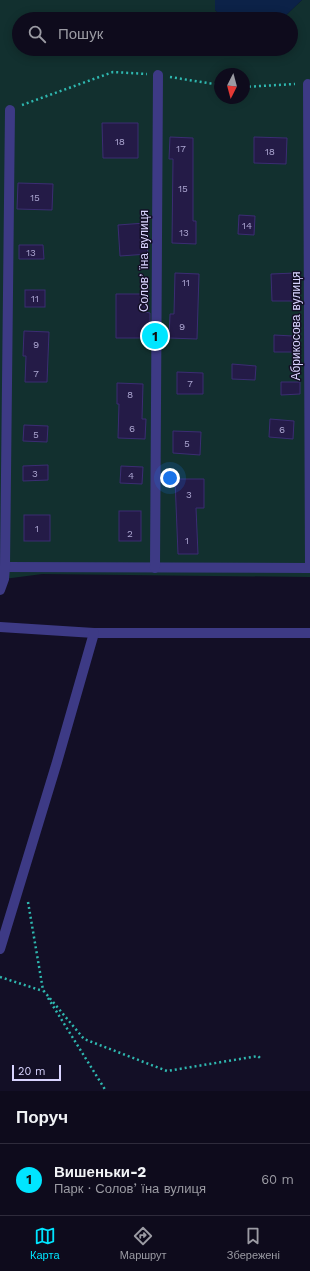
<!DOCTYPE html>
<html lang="uk">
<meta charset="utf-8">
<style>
:root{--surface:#0e0b1c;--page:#171425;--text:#f1f3f6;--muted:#9b9ba3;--line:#2e2b3b;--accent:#00e5ff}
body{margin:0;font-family:"Work Sans",sans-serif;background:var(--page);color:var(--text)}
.compass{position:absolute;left:214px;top:68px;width:36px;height:36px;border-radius:50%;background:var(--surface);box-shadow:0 2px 10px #0003;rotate:186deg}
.scale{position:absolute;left:12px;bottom:10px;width:49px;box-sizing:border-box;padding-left:4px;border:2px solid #d9d4ff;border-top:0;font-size:11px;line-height:14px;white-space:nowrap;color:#d9d4ff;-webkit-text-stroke:3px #130f26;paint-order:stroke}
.you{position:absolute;left:170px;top:478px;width:14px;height:14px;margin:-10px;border:3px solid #fff;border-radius:50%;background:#1a73e8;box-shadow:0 0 0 6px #1a73e833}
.badge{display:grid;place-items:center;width:26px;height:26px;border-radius:50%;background:var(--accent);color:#111;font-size:13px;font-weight:700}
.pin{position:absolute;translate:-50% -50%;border:2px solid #fff;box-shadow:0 1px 4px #0006}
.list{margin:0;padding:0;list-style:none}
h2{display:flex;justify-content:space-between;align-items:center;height:52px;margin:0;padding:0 16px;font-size:17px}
h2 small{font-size:13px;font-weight:400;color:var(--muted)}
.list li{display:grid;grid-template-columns:26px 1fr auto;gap:12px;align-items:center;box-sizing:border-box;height:72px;padding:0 16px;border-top:1px solid var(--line)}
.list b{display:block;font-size:15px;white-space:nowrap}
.list p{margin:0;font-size:13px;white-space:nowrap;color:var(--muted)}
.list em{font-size:13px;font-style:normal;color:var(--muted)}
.icon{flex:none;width:22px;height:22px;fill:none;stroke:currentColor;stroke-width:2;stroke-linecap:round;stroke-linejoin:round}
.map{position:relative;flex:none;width:310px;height:1091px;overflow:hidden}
.search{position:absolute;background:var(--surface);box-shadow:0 2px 10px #0003;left:12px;right:12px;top:12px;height:44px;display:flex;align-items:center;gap:10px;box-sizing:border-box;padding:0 14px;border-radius:22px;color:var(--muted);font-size:15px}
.sheet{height:124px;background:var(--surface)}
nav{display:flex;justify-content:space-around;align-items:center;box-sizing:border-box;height:56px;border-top:1px solid var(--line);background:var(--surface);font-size:11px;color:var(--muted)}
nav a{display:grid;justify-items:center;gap:2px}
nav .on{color:var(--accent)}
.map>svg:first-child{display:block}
</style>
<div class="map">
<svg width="310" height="1091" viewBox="0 0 310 1091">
<rect width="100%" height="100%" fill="#130f26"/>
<path fill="#12302f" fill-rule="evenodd" d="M0 0H215V10L225 19H19V49H291V19H282L302 0H310V577L42 574 4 579 0 578ZM220 74H244V98H220Z"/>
<path fill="#0c2248" d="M215 0H302L282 19H225L215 10Z"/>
<g fill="#241b47" stroke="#3b2d73">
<path d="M102 123H138V158H103Z"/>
<path d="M170 137 193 138V221H196V244L172 243 173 159H169Z"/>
<path d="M254 137 287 138 286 164 254 163Z"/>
<path d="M18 183 53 184 52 210 17 209Z"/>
<path d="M239 215 255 216 254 235 238 234Z"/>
<path d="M145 223 148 254 120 256 118 225Z"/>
<path d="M19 245H43L44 259H19Z"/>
<path d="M175 273 199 274 197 339 169 338 170 314H174Z"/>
<path d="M295 273 296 301H272L271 274Z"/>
<rect x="25" y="290" width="20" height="17"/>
<path d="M116 294H145V312L150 313V336H145V338H116Z"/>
<path d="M24 331 49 332 47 382H25L26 356H23Z"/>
<path d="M274 335 293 336V352H274Z"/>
<path d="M232 364 256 366 255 380 232 379Z"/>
<path d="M177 372 203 373V394H177Z"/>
<path d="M281 382H300V394L281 395Z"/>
<path d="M117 383 143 384 142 419H146L145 439 118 438 119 404H117Z"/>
<path d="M270 419 294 421 293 439 269 437Z"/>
<path d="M24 425 48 426 47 442 23 441Z"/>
<path d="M173 431 201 432 200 455 173 453Z"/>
<path d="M48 465V480L23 481V466Z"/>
<path d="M121 466 143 467 142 484 120 483Z"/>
<path d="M175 479H204V508H196L198 554H178Z"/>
<rect x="119" y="511" width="22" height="30"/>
<rect x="24" y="515" width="26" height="26"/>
</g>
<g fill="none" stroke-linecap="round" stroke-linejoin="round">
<g stroke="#2fb8b0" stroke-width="2.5" stroke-dasharray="2 3" stroke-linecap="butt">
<path d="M170 77 220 85"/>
<path d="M244 87 295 84"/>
<path d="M22 105 113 72 147 74"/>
<path d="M28 902 43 990 84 1039 167 1071 258 1056 261 1059"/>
<path d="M0 977 43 991"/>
<path d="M48 998 106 1091"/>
</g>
<g stroke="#3d3a85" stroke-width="10">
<path d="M308 84 310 568"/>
<path d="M5 567 310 568"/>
<path d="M155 568 158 75"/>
<path d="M0 590 4 579 5 567 10 110"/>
<path d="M0 627 94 633H310"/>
<path d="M0 949 57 762 94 633"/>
</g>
</g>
<g text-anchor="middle" stroke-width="3" stroke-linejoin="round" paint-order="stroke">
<g font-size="10" fill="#aca6d1">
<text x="120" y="145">18</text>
<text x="181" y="152">17</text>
<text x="270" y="155">18</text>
<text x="183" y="192">15</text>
<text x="35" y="201">15</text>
<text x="247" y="229">14</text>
<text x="184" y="236">13</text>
<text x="31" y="256">13</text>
<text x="186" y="286">11</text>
<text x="35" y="302">11</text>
<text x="182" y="330">9</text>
<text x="36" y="348">9</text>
<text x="36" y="377">7</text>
<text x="190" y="387">7</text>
<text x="130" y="398">8</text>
<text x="132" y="432">6</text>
<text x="282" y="433">6</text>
<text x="36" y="438">5</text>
<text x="187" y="447">5</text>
<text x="35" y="477">3</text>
<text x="131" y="479">4</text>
<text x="189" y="498">3</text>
<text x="37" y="532">1</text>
<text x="130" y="537">2</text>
<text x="187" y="544">1</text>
</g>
<g font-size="12" fill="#d9d4ff" stroke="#130f26">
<text transform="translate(144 261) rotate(-90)" y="4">Соловʼїна вулиця</text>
<text transform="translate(296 326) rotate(-90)" y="4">Абрикосова вулиця</text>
</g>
</g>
</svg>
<svg class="compass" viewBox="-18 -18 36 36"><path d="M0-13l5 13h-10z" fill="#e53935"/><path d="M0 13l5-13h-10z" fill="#9b9ba3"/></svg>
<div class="scale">20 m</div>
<div class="you"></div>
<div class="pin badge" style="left:155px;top:336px">1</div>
<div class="search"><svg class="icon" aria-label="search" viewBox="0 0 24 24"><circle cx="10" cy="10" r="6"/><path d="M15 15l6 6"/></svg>Пошук</div>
</div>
<section class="sheet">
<h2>Поруч<small></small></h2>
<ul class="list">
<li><span class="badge">1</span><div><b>Вишеньки-2</b><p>Парк · Соловʼїна вулиця</p></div><em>60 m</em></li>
</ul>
</section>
<nav>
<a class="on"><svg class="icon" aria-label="map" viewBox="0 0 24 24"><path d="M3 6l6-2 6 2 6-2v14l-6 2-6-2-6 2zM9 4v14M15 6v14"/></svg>Карта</a>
<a><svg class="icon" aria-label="directions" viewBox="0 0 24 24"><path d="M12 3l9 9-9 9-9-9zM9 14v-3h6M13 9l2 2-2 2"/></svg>Маршрут</a>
<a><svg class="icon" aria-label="saved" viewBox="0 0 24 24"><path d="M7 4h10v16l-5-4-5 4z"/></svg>Збережені</a>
</nav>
